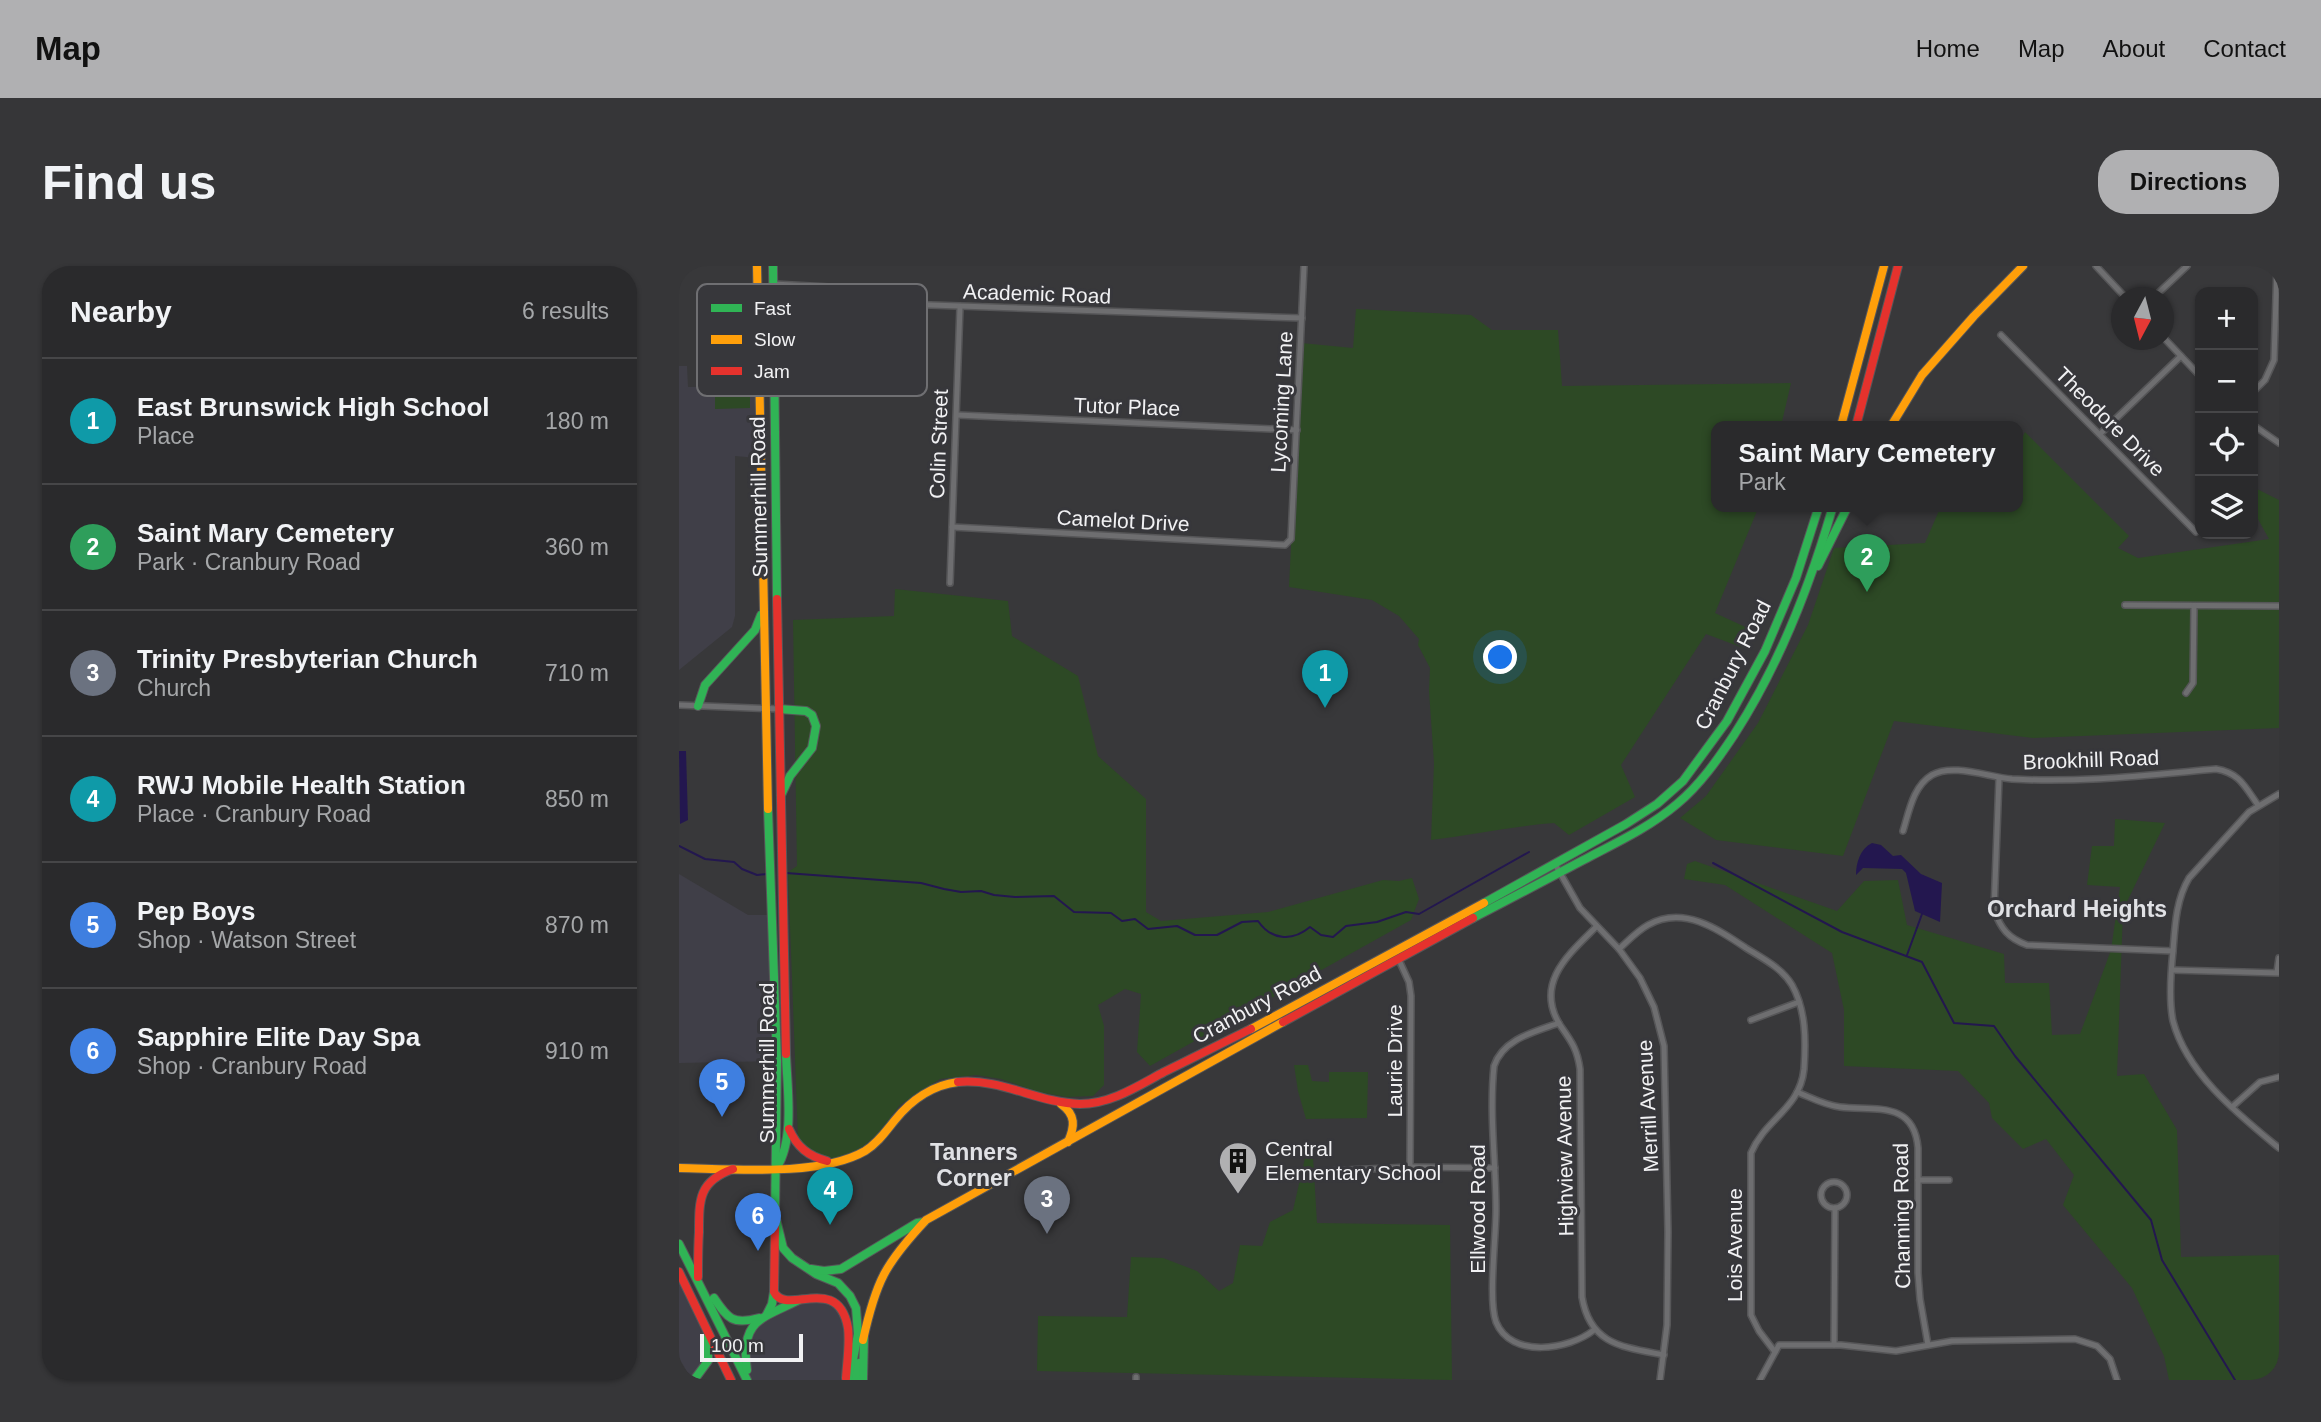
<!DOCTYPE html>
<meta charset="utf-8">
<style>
:root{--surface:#2a2a2c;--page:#363638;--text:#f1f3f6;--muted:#a5a7a9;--line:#464648;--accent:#b0b0b2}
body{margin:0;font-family:Arial,sans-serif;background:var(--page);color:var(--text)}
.controls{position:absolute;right:21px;top:21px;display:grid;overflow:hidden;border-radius:14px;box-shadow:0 2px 5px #0004}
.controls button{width:63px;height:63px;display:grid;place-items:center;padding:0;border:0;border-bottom:2px solid var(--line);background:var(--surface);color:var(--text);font:35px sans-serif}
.compass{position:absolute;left:1432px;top:21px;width:63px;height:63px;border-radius:50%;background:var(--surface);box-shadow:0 2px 5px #0004;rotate:187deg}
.scale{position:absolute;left:21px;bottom:18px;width:103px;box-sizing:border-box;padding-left:7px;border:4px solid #f1f1f3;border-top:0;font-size:19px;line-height:24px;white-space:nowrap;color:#f1f1f3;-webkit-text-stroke:5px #37373b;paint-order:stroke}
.you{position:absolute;left:822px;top:392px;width:24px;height:24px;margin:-18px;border:5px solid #fff;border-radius:50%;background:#1a73e8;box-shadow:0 0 0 10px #1a73e833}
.badge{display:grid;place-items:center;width:46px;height:46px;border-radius:50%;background:var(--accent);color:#fff;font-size:23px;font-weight:700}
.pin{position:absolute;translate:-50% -58px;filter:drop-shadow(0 2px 4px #0008)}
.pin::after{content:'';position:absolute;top:37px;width:24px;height:21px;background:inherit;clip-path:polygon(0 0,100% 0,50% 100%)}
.popup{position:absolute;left:1032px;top:155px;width:312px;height:91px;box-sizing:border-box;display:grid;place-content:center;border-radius:14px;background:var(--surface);filter:drop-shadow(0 2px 5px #0005);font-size:23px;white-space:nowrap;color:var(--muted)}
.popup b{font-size:26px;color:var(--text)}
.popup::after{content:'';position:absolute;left:50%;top:100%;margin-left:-14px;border:14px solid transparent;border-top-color:var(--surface)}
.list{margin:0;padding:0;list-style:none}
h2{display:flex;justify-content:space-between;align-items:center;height:91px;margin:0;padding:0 28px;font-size:30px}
h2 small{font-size:23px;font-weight:400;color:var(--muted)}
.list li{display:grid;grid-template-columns:46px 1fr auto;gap:21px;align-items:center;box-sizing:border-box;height:126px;padding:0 28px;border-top:2px solid var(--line)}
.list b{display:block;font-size:26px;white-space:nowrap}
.list p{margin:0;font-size:23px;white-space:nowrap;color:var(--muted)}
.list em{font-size:23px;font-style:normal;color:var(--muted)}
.icon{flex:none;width:38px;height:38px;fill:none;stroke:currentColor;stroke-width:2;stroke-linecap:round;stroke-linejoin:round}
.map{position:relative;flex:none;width:1600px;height:1114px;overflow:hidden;border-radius:28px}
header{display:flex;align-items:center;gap:42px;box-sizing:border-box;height:98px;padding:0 35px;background:var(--accent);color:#111}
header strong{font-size:33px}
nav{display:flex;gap:38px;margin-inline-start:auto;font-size:24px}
.intro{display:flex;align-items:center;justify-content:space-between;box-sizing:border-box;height:168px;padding:0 42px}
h1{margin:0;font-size:49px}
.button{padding:18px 32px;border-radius:28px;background:var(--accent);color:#111;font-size:24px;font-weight:700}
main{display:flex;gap:42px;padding:0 42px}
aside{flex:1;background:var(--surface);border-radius:28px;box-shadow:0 2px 5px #0004}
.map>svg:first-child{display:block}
</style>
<header>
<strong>Map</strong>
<nav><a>Home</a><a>Map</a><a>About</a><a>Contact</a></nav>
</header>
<div class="intro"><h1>Find us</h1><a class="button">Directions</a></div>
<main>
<aside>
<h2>Nearby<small>6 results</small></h2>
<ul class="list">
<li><span class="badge" style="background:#0f9aa8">1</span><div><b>East Brunswick High School</b><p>Place</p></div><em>180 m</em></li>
<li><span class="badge" style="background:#2e9e5b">2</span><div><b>Saint Mary Cemetery</b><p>Park · Cranbury Road</p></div><em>360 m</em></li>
<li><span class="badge" style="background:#6b7280">3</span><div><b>Trinity Presbyterian Church</b><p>Church</p></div><em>710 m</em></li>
<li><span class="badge" style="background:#0f9aa8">4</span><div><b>RWJ Mobile Health Station</b><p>Place · Cranbury Road</p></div><em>850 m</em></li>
<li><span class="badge" style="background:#3f7fe0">5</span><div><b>Pep Boys</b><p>Shop · Watson Street</p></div><em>870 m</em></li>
<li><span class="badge" style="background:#3f7fe0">6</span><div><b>Sapphire Elite Day Spa</b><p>Shop · Cranbury Road</p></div><em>910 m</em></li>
</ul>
</aside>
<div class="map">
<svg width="1600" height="1114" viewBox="0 0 1600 1114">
<rect width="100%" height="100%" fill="#38383a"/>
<g fill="#403f48">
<path d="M0 100H8L9 121 77 120 78 192 56 190V350L53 361 0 404Z"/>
<path d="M0 608 69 649H92L98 795 0 797Z"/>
<path d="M0 1006 31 1081 13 1114 0 1092Z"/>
<path d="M144 1032 168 1055 166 1114H70L66 1072 72 1062 120 1034Z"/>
</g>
<g fill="#2d4925">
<path d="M677 43 792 49 813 64H879L883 120 1112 117 1102 160H1038V240H1080L1036 347 1075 365 1067 383 1027 368 942 499 956 531 890 569 875 557C834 560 794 569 752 574L755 497 750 425 751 402 739 379 740 373 720 350 693 334 610 321 622 77 674 82Z"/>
<path d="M40 127H71V142L36 143V131Z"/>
<path d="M1346 166 1450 270 1439 282 1459 292 1590 273 1574 244V221L1600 234V462L1354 472 1215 455 1164 590 1037 574 1001 552 1027 530 1079 457 1129 359 1155 282 1246 277 1262 240H1338L1339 180Z"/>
<path d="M216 323 329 335 333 370 399 410 419 490 467 533V646L482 655 589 646 704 614 720 615 733 612 740 633 732 654 471 800 458 786 462 728 446 723 419 739 425 760V819L414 830 388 831 360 826 322 813 297 809 261 813 221 839 199 868 181 883 154 894 131 885 119 872 109 606 118 600 114 354 215 350Z"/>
<path d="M1436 553 1486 557 1444 644 1438 810 1465 808 1498 864 1502 991 1600 989V1114H1490L1485 1090 1453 1022 1384 939 1395 909 1367 873 1344 883 1313 852 1310 837 1279 805 1165 800V744L1153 687 1046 619 1005 613 1008 598 1016 595 1158 645 1185 615 1219 614 1228 659 1325 688 1326 717H1370L1373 769 1401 768 1432 684 1441 621 1408 619 1413 580H1435Z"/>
<path d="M615 799H629L633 815 650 816V806H689L688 852 627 853 619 825Z"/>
<path d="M634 891 638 957 771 959 773 1114 358 1105 359 1050 448 1051 452 991 484 992 518 1005 540 1025 554 1017 561 979 583 980 591 956 614 944 626 892Z"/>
</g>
<g fill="#23174f">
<path d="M0 485H7L9 554 1 558Z"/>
<path d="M1193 577 1202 579 1214 590 1222 589 1242 608 1263 617 1261 656 1236 645 1227 607 1223 603 1184 602 1177 609C1177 597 1181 583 1193 577Z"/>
</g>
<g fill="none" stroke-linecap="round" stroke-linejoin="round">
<g stroke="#23174f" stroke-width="2">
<path d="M0 580 26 593 55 596 63 603 78 609 88 608"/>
<path d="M1034 597 1163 666 1243 696 1275 757 1315 760 1336 790 1472 954 1483 994 1556 1114"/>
<path d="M107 607 242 617 265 623 282 626 302 625 315 629 336 631 375 630 395 646 432 647 443 655 456 653 469 663 498 660 516 669H538L563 656 579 655C592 674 613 676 631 661L642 669 654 671 667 660 698 656 727 646 740 648 850 586"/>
<path d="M1228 689 1243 648"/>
</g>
<g stroke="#565658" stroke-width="8">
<g id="street">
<path d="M1417 0 1447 32"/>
<path d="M95 18 167 22 223 38 623 52"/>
<path d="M1474 32 1508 0"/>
<path d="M1322 69 1517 266"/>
<path d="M1484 71 1521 110"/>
<path d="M1574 126 1586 114 1595 94 1598 0"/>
<path d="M278 149 618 164"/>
<path d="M1574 159 1600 177"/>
<path d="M1421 168 1502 90"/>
<path d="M273 261 606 279 612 273 625 0"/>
<path d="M271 317 281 41"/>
<path d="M1446 339 1600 340"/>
<path d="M1507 427 1514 417 1515 340"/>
<path d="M0 439 100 443"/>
<path d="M1320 512 1315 644C1322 663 1329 672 1348 679L1494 685"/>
<path d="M1600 528 1570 546 1510 612C1497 634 1496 659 1494 685 1492 704 1490 736 1494 755 1508 808 1560 849 1600 882"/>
<path d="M1224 565C1230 546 1234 520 1253 509 1274 497 1309 511 1333 513 1401 517 1469 509 1537 503 1561 507 1566 521 1579 539"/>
<path d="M876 598 901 642 940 683 961 712 975 741 985 780 989 966 988 1059 981 1114"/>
<path d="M917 661C890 688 855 717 881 759 892 775 898 782 901 803L903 1031C911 1079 944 1081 985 1089"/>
<path d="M940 683C949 675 958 665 969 659 1004 639 1039 663 1067 682 1083 692 1103 702 1113 719 1127 744 1127 774 1125 803 1121 843 1086 853 1072 887V1049L1080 1065 1096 1086"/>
<path d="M719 692 730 716 732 730 731 901"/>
<path d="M1493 704 1600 707"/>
<path d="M1598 706 1600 692"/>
<path d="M1072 754 1120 736"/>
<path d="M880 757C855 766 824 773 815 800 810 848 817 897 817 944 817 971 809 1034 817 1056 832 1093 890 1084 915 1064"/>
<path d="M1118 826C1133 832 1145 839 1161 841 1195 845 1235 834 1239 882V1007L1241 1033 1249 1079"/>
<path d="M1553 841 1581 816 1600 811"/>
<path d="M648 905 731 901 816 902"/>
<path d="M1239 914H1270"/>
<circle cx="1155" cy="929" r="13"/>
<path d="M1155 1079 1156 942"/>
<path d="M457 1114V1111"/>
<path d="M1081 1114 1100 1079H1162L1217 1085 1273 1075 1396 1073 1418 1080 1431 1093 1438 1114"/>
</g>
</g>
<g stroke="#565658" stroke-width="10">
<g id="fast">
<path d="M94 0 98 333"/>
<path d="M1139 300 1169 240"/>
<path d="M19 440 26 419 76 364 82 349"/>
<path d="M100 443 127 445 133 449 137 460 133 482 111 510 102 529"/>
<path d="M89 543 98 795 96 949 104 982 113 992 137 1008 159 1017 171 1030 177 1042 179 1068 170 1114"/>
<path d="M805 637 947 558 978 538 1004 515 1048 455 1086 385 1117 312 1140 240"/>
<path d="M794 652C833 632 872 611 912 590 941 575 972 560 998 538 1021 519 1039 493 1055 469 1101 398 1131 320 1154 240"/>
<path d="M98 901C116 872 108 821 107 788"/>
<path d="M0 978 68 1114"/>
<path d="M132 1003 145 1005 162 1003 238 957 245 956"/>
<path d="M35 1032C49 1053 54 1059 80 1052"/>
<path d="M88 1048 93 1038 95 1026"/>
<path d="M68 1104C61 1055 81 1053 120 1034"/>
<path d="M15 1114 29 1095V1071"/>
<path d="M177 1114 180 1097"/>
<path d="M184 1114 185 1069"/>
</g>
</g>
<g stroke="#565658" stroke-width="10">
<g id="slow">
<path d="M78 0 89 543"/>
<path d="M1162 160 1205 0"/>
<path d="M1212 160 1243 109 1295 50 1344 0"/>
<path d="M572 763 805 637"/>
<path d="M382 838C397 849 396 860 389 876"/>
<path d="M0 902C52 903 141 911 186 885 199 877 207 865 216 854 232 834 254 819 279 816"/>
<path d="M184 1074C197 1015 206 998 247 954L604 756"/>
</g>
</g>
<g stroke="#565658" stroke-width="10">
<g id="jam">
<path d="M1177 160 1219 0"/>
<path d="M98 333 107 788"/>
<path d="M604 756 794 652"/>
<path d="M279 816C322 812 359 837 401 838 432 838 459 820 485 806 514 792 543 777 572 763"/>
<path d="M110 863C118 881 129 890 148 895"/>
<path d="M96 962 95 1026C107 1051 159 1006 169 1062 171 1078 168 1096 167 1112"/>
<path d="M0 1006 52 1114"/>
<path d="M19 1011C19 996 19 981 20 966 20 933 20 915 54 903"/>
</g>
</g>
<use href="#street" stroke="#6e6e70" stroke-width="5"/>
<use href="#fast" stroke="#30b455" stroke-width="8"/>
<use href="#slow" stroke="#ff9f0a" stroke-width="8"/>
<use href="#jam" stroke="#e5322d" stroke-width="8"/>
</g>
<defs>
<g id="building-pin" transform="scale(2.0125)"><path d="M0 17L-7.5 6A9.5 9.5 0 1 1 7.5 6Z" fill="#b0b0b2" stroke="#37373b"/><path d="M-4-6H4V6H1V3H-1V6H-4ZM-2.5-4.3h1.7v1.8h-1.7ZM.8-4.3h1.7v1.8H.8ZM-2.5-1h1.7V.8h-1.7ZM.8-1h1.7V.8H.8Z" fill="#111"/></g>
</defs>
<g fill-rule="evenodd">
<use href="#building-pin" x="559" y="895"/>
</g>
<g text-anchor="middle" stroke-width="6" stroke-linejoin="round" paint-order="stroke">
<g font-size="21" fill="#f1f1f3" stroke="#37373b">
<text transform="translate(358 28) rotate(2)" y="7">Academic Road</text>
<text transform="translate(603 136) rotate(-87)" y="7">Lycoming Lane</text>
<text transform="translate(448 141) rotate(2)" y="7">Tutor Place</text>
<text transform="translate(1431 156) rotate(45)" y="7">Theodore Drive</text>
<text transform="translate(260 178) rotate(-88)" y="7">Colin Street</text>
<text transform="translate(80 231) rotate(-91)" y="7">Summerhill Road</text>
<text transform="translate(444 255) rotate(3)" y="7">Camelot Drive</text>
<text transform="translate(1054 399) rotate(-63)" y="7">Cranbury Road</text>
<text transform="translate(1412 494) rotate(-2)" y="7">Brookhill Road</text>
<text transform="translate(578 739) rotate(-28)" y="7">Cranbury Road</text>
<text transform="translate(716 795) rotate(-90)" y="7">Laurie Drive</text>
<text transform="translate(88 797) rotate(-90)" y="7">Summerhill Road</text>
<text transform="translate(969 840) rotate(-93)" y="7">Merrill Avenue</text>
<text transform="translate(886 890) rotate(-91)" y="7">Highview Avenue</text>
<text transform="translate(799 943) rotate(-90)" y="7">Ellwood Road</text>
<text transform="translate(1223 950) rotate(-91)" y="7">Channing Road</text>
<text transform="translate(1056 979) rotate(-90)" y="7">Lois Avenue</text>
</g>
<g font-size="21" fill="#f1f1f3" stroke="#37373b" text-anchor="start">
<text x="586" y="890">Central<tspan x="586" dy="24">Elementary School</tspan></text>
</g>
<g font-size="23" font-weight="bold" fill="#e0e1e5" stroke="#37373b">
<text x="1398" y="651">Orchard Heights</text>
<text x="295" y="894">Tanners<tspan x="295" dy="26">Corner</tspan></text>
</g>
</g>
<rect x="18" y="18" width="230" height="112" rx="10" fill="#37373b" stroke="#6f6f72" stroke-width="2"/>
<rect x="32" y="38" width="31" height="8" fill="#30b455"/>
<rect x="32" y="69" width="31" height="9" fill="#ff9f0a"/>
<rect x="32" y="101" width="31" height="8" fill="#e5322d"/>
<g font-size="19" fill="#f1f1f3">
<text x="75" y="49">Fast</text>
<text x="75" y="80">Slow</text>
<text x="75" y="112">Jam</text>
</g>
</svg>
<div class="controls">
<button>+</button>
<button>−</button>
<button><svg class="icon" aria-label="locate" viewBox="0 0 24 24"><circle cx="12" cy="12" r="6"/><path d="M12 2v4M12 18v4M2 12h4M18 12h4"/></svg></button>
<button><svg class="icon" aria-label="layers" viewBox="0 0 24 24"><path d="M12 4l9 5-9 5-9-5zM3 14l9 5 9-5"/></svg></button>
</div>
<svg class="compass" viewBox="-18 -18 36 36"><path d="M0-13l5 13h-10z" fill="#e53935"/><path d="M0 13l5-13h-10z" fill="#a5a7a9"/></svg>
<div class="scale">100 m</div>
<div class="you"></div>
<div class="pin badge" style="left:646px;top:442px;background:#0f9aa8">1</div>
<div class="pin badge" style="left:1188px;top:326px;background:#2e9e5b">2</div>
<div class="popup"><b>Saint Mary Cemetery</b>Park</div>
<div class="pin badge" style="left:368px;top:968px;background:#6b7280">3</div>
<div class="pin badge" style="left:151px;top:959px;background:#0f9aa8">4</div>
<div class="pin badge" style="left:43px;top:851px;background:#3f7fe0">5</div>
<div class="pin badge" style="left:79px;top:985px;background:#3f7fe0">6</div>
</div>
</main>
